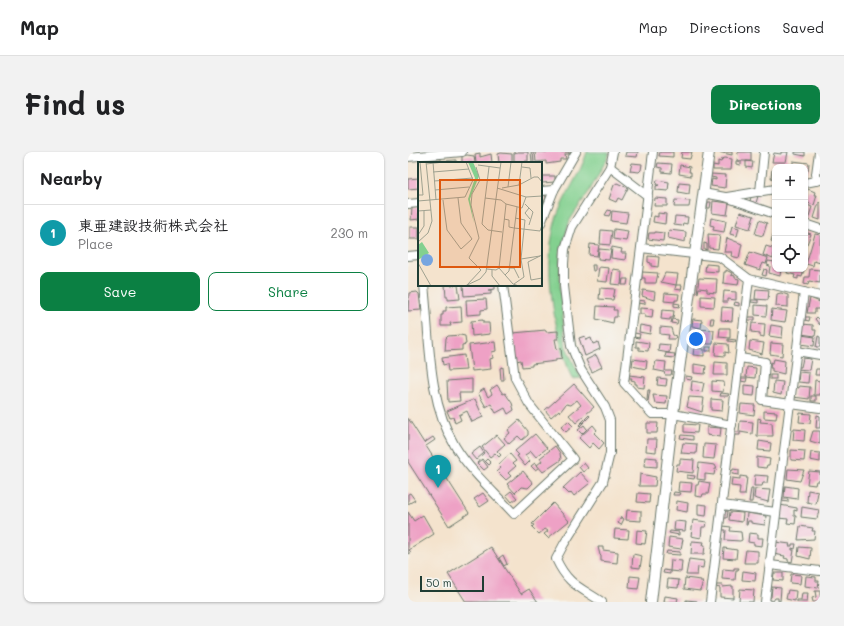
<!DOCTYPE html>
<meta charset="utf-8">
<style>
:root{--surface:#fff;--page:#f2f2f2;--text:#202124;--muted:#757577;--line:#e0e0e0;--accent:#0b8043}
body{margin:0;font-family:Mali,"Klee One",sans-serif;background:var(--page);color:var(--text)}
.controls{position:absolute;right:12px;top:12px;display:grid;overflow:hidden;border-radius:8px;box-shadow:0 1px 3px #0004}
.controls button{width:36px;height:36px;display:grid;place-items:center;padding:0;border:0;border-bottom:1px solid var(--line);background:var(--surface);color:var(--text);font:20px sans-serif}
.scale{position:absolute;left:12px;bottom:10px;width:64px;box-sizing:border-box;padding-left:4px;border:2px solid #1f3d34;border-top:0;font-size:11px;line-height:14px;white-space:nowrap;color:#1f3d34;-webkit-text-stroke:3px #f6f6f2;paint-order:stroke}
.you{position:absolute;left:288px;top:187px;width:14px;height:14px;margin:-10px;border:3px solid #fff;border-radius:50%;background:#1a73e8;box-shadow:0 0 0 6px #1a73e833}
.badge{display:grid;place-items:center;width:26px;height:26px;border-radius:50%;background:var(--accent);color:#fff;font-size:13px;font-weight:700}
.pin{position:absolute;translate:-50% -33px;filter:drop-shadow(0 1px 2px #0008)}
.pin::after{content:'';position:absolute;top:21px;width:14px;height:12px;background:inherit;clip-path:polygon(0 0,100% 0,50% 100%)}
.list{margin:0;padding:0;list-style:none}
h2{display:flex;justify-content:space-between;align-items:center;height:52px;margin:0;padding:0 16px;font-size:17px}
h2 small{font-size:13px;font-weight:400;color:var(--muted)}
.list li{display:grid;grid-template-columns:26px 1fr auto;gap:12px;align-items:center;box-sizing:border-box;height:56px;padding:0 16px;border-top:1px solid var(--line)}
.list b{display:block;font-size:15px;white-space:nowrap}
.list p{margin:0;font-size:13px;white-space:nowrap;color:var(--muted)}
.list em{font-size:13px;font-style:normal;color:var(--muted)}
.actions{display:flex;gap:8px;padding:12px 16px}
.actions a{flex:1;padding:9px 0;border:1px solid var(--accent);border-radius:8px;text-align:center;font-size:14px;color:var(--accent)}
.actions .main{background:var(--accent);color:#fff}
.icon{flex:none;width:22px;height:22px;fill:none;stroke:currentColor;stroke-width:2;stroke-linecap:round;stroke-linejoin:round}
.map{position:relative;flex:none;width:412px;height:450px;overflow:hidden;border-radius:8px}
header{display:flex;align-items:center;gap:24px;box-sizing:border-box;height:56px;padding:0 20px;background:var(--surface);border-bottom:1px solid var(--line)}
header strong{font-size:19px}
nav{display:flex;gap:22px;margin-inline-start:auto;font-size:14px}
.intro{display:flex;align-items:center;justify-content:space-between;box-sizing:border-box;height:96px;padding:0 24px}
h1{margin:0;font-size:28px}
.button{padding:10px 18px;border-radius:8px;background:var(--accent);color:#fff;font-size:14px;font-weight:700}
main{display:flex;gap:24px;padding:0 24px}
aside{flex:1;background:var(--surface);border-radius:8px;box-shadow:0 1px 3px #0004}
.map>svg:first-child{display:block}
</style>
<header>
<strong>Map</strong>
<nav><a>Map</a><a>Directions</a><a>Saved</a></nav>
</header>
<div class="intro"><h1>Find us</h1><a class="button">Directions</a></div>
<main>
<aside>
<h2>Nearby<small></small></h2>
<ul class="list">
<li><span class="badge" style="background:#0f9aa8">1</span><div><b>東亜建設技術株式会社</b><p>Place</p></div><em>230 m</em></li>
</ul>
<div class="actions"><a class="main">Save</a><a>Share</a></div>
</aside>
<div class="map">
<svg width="412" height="450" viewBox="0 0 412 450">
<rect width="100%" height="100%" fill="#f6f6f2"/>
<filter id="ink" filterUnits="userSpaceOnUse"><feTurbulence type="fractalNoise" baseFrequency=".025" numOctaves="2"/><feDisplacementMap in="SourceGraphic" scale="8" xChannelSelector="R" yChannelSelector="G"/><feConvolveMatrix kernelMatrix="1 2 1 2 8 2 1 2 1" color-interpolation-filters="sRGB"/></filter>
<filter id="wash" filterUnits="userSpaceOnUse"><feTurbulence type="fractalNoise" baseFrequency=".012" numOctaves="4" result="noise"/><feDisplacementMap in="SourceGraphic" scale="16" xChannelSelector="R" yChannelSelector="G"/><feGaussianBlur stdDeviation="0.9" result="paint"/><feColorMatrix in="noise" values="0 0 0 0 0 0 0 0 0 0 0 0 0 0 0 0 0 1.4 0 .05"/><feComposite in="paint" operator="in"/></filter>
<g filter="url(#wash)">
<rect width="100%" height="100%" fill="#f4e3cd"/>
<path fill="#83d08f" stroke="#518662" d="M179 0H201V3L182 38 162 68 152 101V137L158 195 173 226 164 227C146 180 133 112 149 64 157 42 172 23 179 0Z"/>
<g id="blocks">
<g fill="#eea1c5">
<path d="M110 0H120V9H106V1Z"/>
<path d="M123 0H125L126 11H121L124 10Z"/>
<path d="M127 0H161V2H157L158 7H152V10L138 12V9L128 10Z"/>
<path d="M218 0H230L229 5 217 4Z"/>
<path d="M252 0H265V5L251 4Z"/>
<path d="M274 0H284L282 7 273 6Z"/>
<path d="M310 0H324V3Z"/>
<path d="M330 0H343V9H329Z"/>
<path d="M373 0H380L378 10H364L366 1 373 2Z"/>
<path d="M387 0H397V4L387 2Z"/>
<path d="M72 1V5L83 2 84 11H68L67 2Z"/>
<path d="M93 1 104 2V11H91L90 2Z"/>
<path d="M59 3 66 4 67 11H54V4Z"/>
<path d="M317 6 324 7 323 18H305V13L310 14V9L313 10 314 7Z"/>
<path d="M14 7H33V11H15Z"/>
<path d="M48 8V11H35L34 9Z"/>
<path d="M328 9H333V13L328 12Z"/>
<path d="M338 9 345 10 344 16 338 15Z"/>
<path d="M385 9 401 11 400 19H397V15L385 14Z"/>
<path d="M224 11 234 12 233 18 231 20 222 19Z"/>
<path d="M250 11 264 12 263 21 254 20V16L249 15Z"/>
<path d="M272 13 282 15 281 20H283V24L271 22Z"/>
<path d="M364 18 367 19V27L363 26Z"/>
<path d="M303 22 318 23 317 36 303 34 304 27 308 28V26L303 25Z"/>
<path d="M134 24H147V30L134 31Z"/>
<path d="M11 26V36L0 37V27Z"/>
<path d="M249 28 261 30 260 39 248 38V34L251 33H248Z"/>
<path d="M209 31 220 36 214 48 210 46 208 50 201 47 206 33Z"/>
<path d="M271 31 282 32 281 42 270 40Z"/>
<path d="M400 37 407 40 406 43H409L406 53 397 50V41Z"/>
<path d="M133 43H137L138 45 136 50H133Z"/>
<path d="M350 44 348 51 342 49 343 45Z"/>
<path d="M247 46 259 47V54H246Z"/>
<path d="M267 48 282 49 281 55H266Z"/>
<path d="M305 49 321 51 319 63 304 61Z"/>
<path d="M300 50H303L302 56H299Z"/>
<path d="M411 50 412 51V68L406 66Z"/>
<path d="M397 52 404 55 400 67 397 66Z"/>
<path d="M11 55V67L3 68 4 56Z"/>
<path d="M200 58 203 59 201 64 197 63Z"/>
<path d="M204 59 220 61 218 71 203 69Z"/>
<path d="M332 60 346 64 342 77 328 73Z"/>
<path d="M250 61 258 62 257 72 245 70 246 64 250 65Z"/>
<path d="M267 64 280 65 279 72 275 71 274 74 266 73Z"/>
<path d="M303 66 318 69 316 80 305 78 306 74 302 73Z"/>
<path d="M351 68 359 71 355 84 347 82Z"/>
<path d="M324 74 331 76 329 84 322 82Z"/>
<rect x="2" y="75" width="9" height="12"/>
<path d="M206 77 220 79 218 89 205 87Z"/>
<path d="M367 77V91L363 89Z"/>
<path d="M193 78 204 79 202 93 192 92Z"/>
<path d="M261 78 278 80 277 90 260 86Z"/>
<path d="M247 80 256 81 255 89 240 87 241 81H247Z"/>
<path d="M397 80 403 82 399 92 397 91Z"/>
<path d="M300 82 312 83 310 97 301 96Z"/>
<path d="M407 82 412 83V111L406 109 405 114 398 112Z"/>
<path d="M319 86 334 92 331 106 323 104 324 100H316Z"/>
<path d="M296 91 299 92V98L296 97Z"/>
<path d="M182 92 191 93 189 104 181 103Z"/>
<path d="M358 94 367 97 365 107 355 103Z"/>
<path d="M204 95 214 97 213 101H218L217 108 203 106Z"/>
<path d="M191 97 203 98 201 108 190 107Z"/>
<path d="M342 100 360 106 358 112 355 111 352 118 337 113Z"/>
<path d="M240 104 251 105 250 115 243 114V111L240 110Z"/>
<path d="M360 109 367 110V117H373L372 124 361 121 362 114 359 113Z"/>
<path d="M298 112 310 113V120L297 119Z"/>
<path d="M184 113H187V119H185Z"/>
<path d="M191 115 201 116 199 130 189 129Z"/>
<path d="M205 117 212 118 211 120H214L213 133 203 132Z"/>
<path d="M356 117 359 118 358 124 354 123Z"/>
<path d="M380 117H396L394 125 390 124V127L386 126 387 123 379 121Z"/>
<path d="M402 117 412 118V131L401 129 400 133 396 132 397 125H401Z"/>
<path d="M318 118 324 121 323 123 327 124V126L331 127 330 133 315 131 316 120H318Z"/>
<path d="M234 120 250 121 248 131H237V126H234Z"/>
<path d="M257 121 270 122 268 133 253 130Z"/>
<path d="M291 126 309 127 308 141 299 140V137L291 136 290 141H289Z"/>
<path d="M215 127H220L219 133H214Z"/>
<path d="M37 133H50L52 147 40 148V145H38Z"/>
<path d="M55 133H87V137L80 138H83V142L56 144Z"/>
<path d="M268 133H274L273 138 267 137Z"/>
<path d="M192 136 207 137 205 148 191 147Z"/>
<path d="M348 137 361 138 360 148 347 147Z"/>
<path d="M235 138 247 140 246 148 234 144Z"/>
<path d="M316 139 328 140V148L320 147V150H315Z"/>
<path d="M9 140 11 142 13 158 0 159 1 141Z"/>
<path d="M257 141 271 142 270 148H267V150L256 149Z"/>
<path d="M373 141 380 143V155L368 154 369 142Z"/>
<path d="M293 144 307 145 306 155 293 154Z"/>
<path d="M402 146 412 150V157H407V161H399Z"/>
<path d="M78 147 79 157 73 158V162L59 163 58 148Z"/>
<path d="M229 148 237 149V152L229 151Z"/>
<path d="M343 148H350V151L343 150Z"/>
<path d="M327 150 331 151V154L326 153Z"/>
<path d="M266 151 272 152 271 155 266 154Z"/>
<path d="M347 153 359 154 358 164 347 163Z"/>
<path d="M53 154 54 170 42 171 43 174H33V163H35V159H38V155Z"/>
<path d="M189 154 206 155 205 158H209V165H206L205 171 188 167Z"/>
<path d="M314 155 325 156 324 169 313 168Z"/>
<path d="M232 156 245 157 244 166 237 165V162H232Z"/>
<path d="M364 157 379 159 377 170 363 168Z"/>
<path d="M254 158 266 159 265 166H262V168L253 167Z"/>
<path d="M341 165H347V168H340Z"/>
<path d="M397 165H402L401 169 397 168Z"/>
<path d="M409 165 412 168V173L407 167Z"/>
<path d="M303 166H306L305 172H302Z"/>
<path d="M264 167 270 168 269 172 263 171Z"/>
<path d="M285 167 294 168 293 176 284 174Z"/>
<path d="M75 168V171H81L82 182 64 184 63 169Z"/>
<path d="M344 171 357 172 356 185 352 184V181L343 180Z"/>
<path d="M394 172 405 173V178H408L407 184 393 182Z"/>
<path d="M232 173 243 175 242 182 231 180Z"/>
<path d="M363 173 375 175 374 186 361 184Z"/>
<path d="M252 175 263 176 265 183 268 184 267 187H260L261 183 252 182Z"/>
<path d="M312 176H322V186L311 185Z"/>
<path d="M287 177 306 178 305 192H299V189L286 188Z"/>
<path d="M138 178V180L150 179V187H147L149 197 153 196 154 206 148 207V209L124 212V214L114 215 113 208 108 209 105 181Z"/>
<path d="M226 181 232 182 231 186 226 185Z"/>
<path d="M52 183 57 184 58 192 54 193V198L37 199 38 186 40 184Z"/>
<path d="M393 183 407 185 406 194 392 192Z"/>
<path d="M177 184 178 188 183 186 185 192 190 190 192 197 177 204 171 186Z"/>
<path d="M410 184 412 185V195H408Z"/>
<path d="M320 187 328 188 327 190 320 189Z"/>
<path d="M228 189 241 191 240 199 231 198V195H228Z"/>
<path d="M342 189 356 191 354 202 341 198Z"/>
<path d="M87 190 88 199 84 200 85 206 82 207 83 217 64 219 61 193Z"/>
<path d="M308 191 320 192 321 201 317 200V204L307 203Z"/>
<path d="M363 191 375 192 374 204 362 202Z"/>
<path d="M251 192 262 193 261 201 250 199Z"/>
<rect x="298" y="195" width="5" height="4"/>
<path d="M286 196 296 197V204L285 203Z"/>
<path d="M258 201 267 202 266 206 257 205Z"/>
<path d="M56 203 58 218 40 219 39 212 35 213 34 206Z"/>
<path d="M188 203 194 215 184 220 178 208Z"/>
<path d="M395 206 403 207 401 218 388 217V215H393Z"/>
<path d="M225 207 239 209 238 217 224 214Z"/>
<path d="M366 207 377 209 376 222 364 219V216H362L363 210 365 211Z"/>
<path d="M248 209 258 210 257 219H264L263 223H257L256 220 246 218Z"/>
<path d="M307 210 319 211V223H306Z"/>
<path d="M286 212 298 214 297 222 286 221Z"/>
<path d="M95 215 96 228H93L92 216Z"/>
<path d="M339 215 348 216 347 226 338 225Z"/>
<path d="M408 217H412V223H407Z"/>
<path d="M391 220 401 221 400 231 390 230Z"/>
<path d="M221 223 237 225 236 236 229 235V232H227V229L223 228 224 226H221Z"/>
<rect x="362" y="223" width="6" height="4"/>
<path d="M278 224 284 225 283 228 278 227Z"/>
<path d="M250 226 259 227 258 234 249 233Z"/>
<path d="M333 226H339L338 230 333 229Z"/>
<path d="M64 227V241H51L52 249 40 250 39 229Z"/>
<path d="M407 228 412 229V243H406Z"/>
<path d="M284 229 296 231 294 240 283 238Z"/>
<path d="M304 229 316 230 315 240 304 239Z"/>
<path d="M366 229 375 230 373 243 365 241Z"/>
<path d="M166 232 186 255 168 271 161 263 173 253 169 248 163 253 158 252 152 260 151 258 143 265 137 258Z"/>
<path d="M89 233 95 242 97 241 104 251 106 258 100 262 97 256 88 261 83 252 78 255 70 241 76 237 80 245 84 242 82 238Z"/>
<path d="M336 233 347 234 346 244 336 243Z"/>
<path d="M391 234 402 235 401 247 385 245 386 235 391 236Z"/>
<path d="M240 238H242L240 249 239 248Z"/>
<path d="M313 241 321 242 320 244H312Z"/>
<path d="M245 243 259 244 258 252 247 251Z"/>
<rect x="403" y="244" width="5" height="5"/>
<path d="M281 245 296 246 294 260 279 255Z"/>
<path d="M67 247 75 265 64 270 59 259 51 263 53 268 47 271 45 265 42 266 39 259Z"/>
<path d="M303 247 315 248 314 259 303 258Z"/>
<path d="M333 252 347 253 346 263 332 261Z"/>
<path d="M356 259 369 260 368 267 356 266Z"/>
<path d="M392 261 403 262 402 271 391 270Z"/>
<path d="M181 263 182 264 172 274 171 273Z"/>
<path d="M409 263 412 264V276H408Z"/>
<path d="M0 266 16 291 25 285 27 288 18 294 61 361 41 374 0 310Z"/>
<path d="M350 266 353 267 352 270 364 271 365 284H349Z"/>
<path d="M111 268 120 279V283L114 288 110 284 101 292 96 286 102 281 100 278Z"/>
<path d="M160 269 165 274 158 280 153 275Z"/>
<path d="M332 269 345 270 344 282 332 280V283H326L327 280H331Z"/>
<path d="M239 271H250L249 281H239Z"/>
<path d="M276 272 290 273 289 281 276 280Z"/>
<path d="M176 273 179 277 174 282 170 278Z"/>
<path d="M185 273 189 278 186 281 196 291 191 297 185 291 181 296 171 286Z"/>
<path d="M299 275 313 276 312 285 299 283Z"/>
<path d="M386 277 397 278 396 289 385 288Z"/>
<path d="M405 279H412V292L402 289Z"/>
<path d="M127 282 139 296 128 305 123 299 117 303 122 309 117 314 109 304 111 303 107 299Z"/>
<path d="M89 283 97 292 89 299 93 303 91 305 87 301 82 305 74 295Z"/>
<path d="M273 283 285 284V288L272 286Z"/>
<path d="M239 287H249L248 300 238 299Z"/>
<path d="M351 289 363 291 362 299 350 298Z"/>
<path d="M275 291 289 292 288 302 273 301Z"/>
<path d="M296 292 308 293 306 307 295 306Z"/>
<path d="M147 294 152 301 153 308 135 320 129 313 134 309 132 306Z"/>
<path d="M72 295 76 301 68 308 63 302Z"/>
<path d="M383 298 397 299 396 309 383 308Z"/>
<path d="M403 300 412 301V310L402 308Z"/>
<path d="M102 302 108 309 105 311 108 314 100 321 103 324 98 328 89 319 93 316 90 313Z"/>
<path d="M237 305 249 306V315L236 314Z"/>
<path d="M349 305 362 307 361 313H359L358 316 349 315Z"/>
<path d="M74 307 80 315 76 318 69 311Z"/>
<path d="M79 307 83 311 81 313 77 309Z"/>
<path d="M272 307 286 308 285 321 268 319 269 312H272Z"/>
<path d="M127 311 130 316 127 318 123 314Z"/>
<path d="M176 311 180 316 175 320 171 315Z"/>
<path d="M291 311 307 313 309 317H307L306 323 297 322V328L289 327Z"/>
<path d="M325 317 331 318V323L324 322Z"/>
<path d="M380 317 396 318 392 329 379 327Z"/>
<path d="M115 319 125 331 120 336 113 335 107 341 99 332Z"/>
<path d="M401 319 412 320V329H408L407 333 399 332Z"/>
<path d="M172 320 182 331 166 344 163 340 161 342 155 336Z"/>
<path d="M232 322 248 325 247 334H231Z"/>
<path d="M279 323 287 324 286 327 279 326Z"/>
<path d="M347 323 360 324 359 331H355L354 334H346Z"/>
<path d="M332 324 339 325 337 343H331L332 335 323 334 324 326 332 327Z"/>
<path d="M291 329 302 331 300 342H295L294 345 287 344 288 333H290Z"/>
<path d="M271 330 284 331 283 340 270 339Z"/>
<path d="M377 334 390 336 389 347 376 345Z"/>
<path d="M343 337H345L344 350H341Z"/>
<path d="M347 337 362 338 360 350 346 346Z"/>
<path d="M400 338 410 340 408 352 399 350Z"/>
<path d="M103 339 109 346 104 350 98 343Z"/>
<path d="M266 340 273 341 272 343H265Z"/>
<path d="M2 341 7 348 0 352V342Z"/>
<path d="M75 341 81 349 72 355 66 347Z"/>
<path d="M230 341 242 342 241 351 229 350Z"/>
<path d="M374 347H380V350L374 349Z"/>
<path d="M269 349 280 351 279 360 268 358Z"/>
<path d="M145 351 161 369 140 386 136 382 140 379 137 377 131 382 124 375 126 373 124 372Z"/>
<path d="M290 352 299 353 298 364 290 363Z"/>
<path d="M372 353 389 356V359L386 358V364H388L387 372 379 371 380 367 370 366Z"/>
<path d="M394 355 411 358 409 367 393 365Z"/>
<path d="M219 358 233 359V369L218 368Z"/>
<path d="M317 359H320L319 366H316Z"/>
<path d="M0 360 6 369 15 363 26 382 1 398 3 400 0 402Z"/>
<path d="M322 360 335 361 334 370 321 368Z"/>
<path d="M339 361 358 364 357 373 343 371V369H340L339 373H338Z"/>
<path d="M213 365 216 367 213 373 210 371Z"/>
<path d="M285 368 299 370 298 375H294L293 386 283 384Z"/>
<path d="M267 369 278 370 277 379 266 378Z"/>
<path d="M315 374 323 375 322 379 333 380 334 388 332 389 317 388 318 378H315Z"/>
<path d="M392 374 405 376 404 379H407L406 387 390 388Z"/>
<path d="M207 377 221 378 220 387 206 386Z"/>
<path d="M229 378 239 379 237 392 228 391Z"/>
<path d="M262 379 271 380V383L261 381Z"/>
<path d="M341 381 350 382V386H355L354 394 346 393V391L340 390Z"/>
<path d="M261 385 275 387 273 397 260 395Z"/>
<path d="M284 389 296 390 295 393H297L296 402H283Z"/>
<path d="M367 390 382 392 381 394H384V392H388L387 397 384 396V398H386L384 410 380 409V407L376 406 377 404 365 402Z"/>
<path d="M83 395 113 442 121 437 130 450H58L40 422Z"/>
<path d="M190 395H195V398L210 400 209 411 193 409V404L192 403Z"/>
<path d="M391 395 403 396 402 407 390 404Z"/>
<path d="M316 396 329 398 328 407 315 406Z"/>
<path d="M338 398 350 399V411H336Z"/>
<path d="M259 399 272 400V403L258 402Z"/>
<path d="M225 402 234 404 232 416 224 415Z"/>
<path d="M95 403 99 412 96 414 91 406Z"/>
<path d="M281 407 296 409 295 416 290 415 289 423H278Z"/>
<path d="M263 408 274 409 273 420 262 419Z"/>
<path d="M326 416H331L330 418H328L327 428 314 427 315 417 326 418Z"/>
<path d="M256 418 262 419V422L255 421Z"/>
<path d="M335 419 348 421 347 429 334 428Z"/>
<path d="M366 421H375V429L365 428Z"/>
<path d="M383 422 393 423 392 432 382 431Z"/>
<path d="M222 424 232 425 230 437 221 436Z"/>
<path d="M398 424 408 425V429H411L410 436 397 434Z"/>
<path d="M277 426 293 428V430H295L292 439 276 437Z"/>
<path d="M260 427 271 428 270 436 259 435Z"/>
<path d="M308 433H315L314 435 325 434V446L312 445V436L308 435Z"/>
<path d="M364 435 373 436 372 449H370V446H367L365 449 361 447 363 445Z"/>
<path d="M332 437 346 438 345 450H331Z"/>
<path d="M380 438 388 439 387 449 378 447Z"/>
<path d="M407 439H412V450H405L404 446 408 445Z"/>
<path d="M394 441H400L399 450H389V448H393Z"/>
<path d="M257 444 270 446 269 450H256Z"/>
<path d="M278 448 289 449V450H278Z"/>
</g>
</g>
</g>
<g filter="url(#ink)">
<use href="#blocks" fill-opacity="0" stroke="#6a776a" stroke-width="1"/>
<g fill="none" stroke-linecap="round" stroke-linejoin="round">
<g stroke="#6a776a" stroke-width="10">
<g id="minor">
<path d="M245 0 216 231 244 262H265L324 273"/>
<path d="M0 5 54 0"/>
<path d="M202 15 240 44"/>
<path d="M409 29 408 22 411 0"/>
<path d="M397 31 412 28"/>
<path d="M133 39 146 38"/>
<path d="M352 40 356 0"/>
<path d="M295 41 317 45 367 62"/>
<path d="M319 45 367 37"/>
<path d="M0 52 11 51"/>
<path d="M133 71 146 38 168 0"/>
<path d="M397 72 412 77"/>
<path d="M233 96 312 105 341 127 302 450"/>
<path d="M0 104 11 103"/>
<path d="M341 127 412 144"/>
<path d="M16 133C22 186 19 247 47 294 62 319 86 340 106 362L165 307 121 252 107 226 95 133"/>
<path d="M389 199 412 203"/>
<path d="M332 206 357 210 354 248 412 256"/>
<path d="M314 353 368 360"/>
<path d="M362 413 412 419"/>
<path d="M194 450C172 435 160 433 148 407L156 392 195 330 202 301V268L197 255 173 218 163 194 156 134V112L157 97 164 75 202 15 205 0"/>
<path d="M357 450 396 140"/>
</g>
</g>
<g stroke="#6a776a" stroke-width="12">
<path id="tertiary" d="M243 450 265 262 301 0"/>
</g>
<use href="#minor" stroke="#fff" stroke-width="8"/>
<use href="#tertiary" stroke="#fff" stroke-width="10"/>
</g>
</g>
<g transform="translate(10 10)">
<rect width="124" height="124" fill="#f4e3cd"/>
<path d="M50 0H55L61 14 52 37 56 61 50 37 57 16ZM4 80 11 91 0 98V83Z" fill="#83d08f"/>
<path d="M3 98a6 6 0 1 1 12 0a6 6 0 1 1-12 0Z" fill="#76a5e0"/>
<path fill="none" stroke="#9fa190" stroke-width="1" d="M15 0 18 38M8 2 26 0M60 3 82 6M71 5 64 62 70 68 84 70M104 5 112 6 113 16M15 10 51 7M16 19 55 16M101 23 104 0M90 25 93 0M79 26 108 35 124 34M84 26 101 23 116 15H120L124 20M17 28 51 25M0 33H5L2 0M67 36 83 38 88 42 81 106 95 122 101 124M25 38 29 68 43 87 54 77 43 61 40 36M0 39 47 35 55 18 48 0M88 42 104 46 108 35M107 42 115 50 111 63M111 46 107 51 112 57M0 49 13 48M97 56 107 58 103 97M86 57 91 58V65L96 66 122 69 124 63M0 73 6 64V49M0 80 10 71 14 59 8 0M124 93 110 100 113 118 124 116M0 101 13 124M91 106H96L101 116M69 107 78 108 81 106M74 108V114L82 124M87 113 91 109 99 45M96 122 106 115 103 97 122 94M49 123 63 108 51 96 61 76 53 43 54 32 62 18 58 5M47 124 62 117 68 110 83 0"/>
<path fill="#de580e" fill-opacity="0.15" stroke="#de580e" stroke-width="2" d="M22 18H102V105H22Z"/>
<rect width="124" height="124" fill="none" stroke="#1f3d34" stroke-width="2"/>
</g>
</svg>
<div class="controls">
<button>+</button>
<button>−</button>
<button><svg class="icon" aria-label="locate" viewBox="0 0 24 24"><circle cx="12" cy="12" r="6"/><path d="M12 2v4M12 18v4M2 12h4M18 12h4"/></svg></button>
</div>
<div class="scale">50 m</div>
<div class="you"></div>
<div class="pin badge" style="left:30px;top:336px;background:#0f9aa8">1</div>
</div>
</main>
